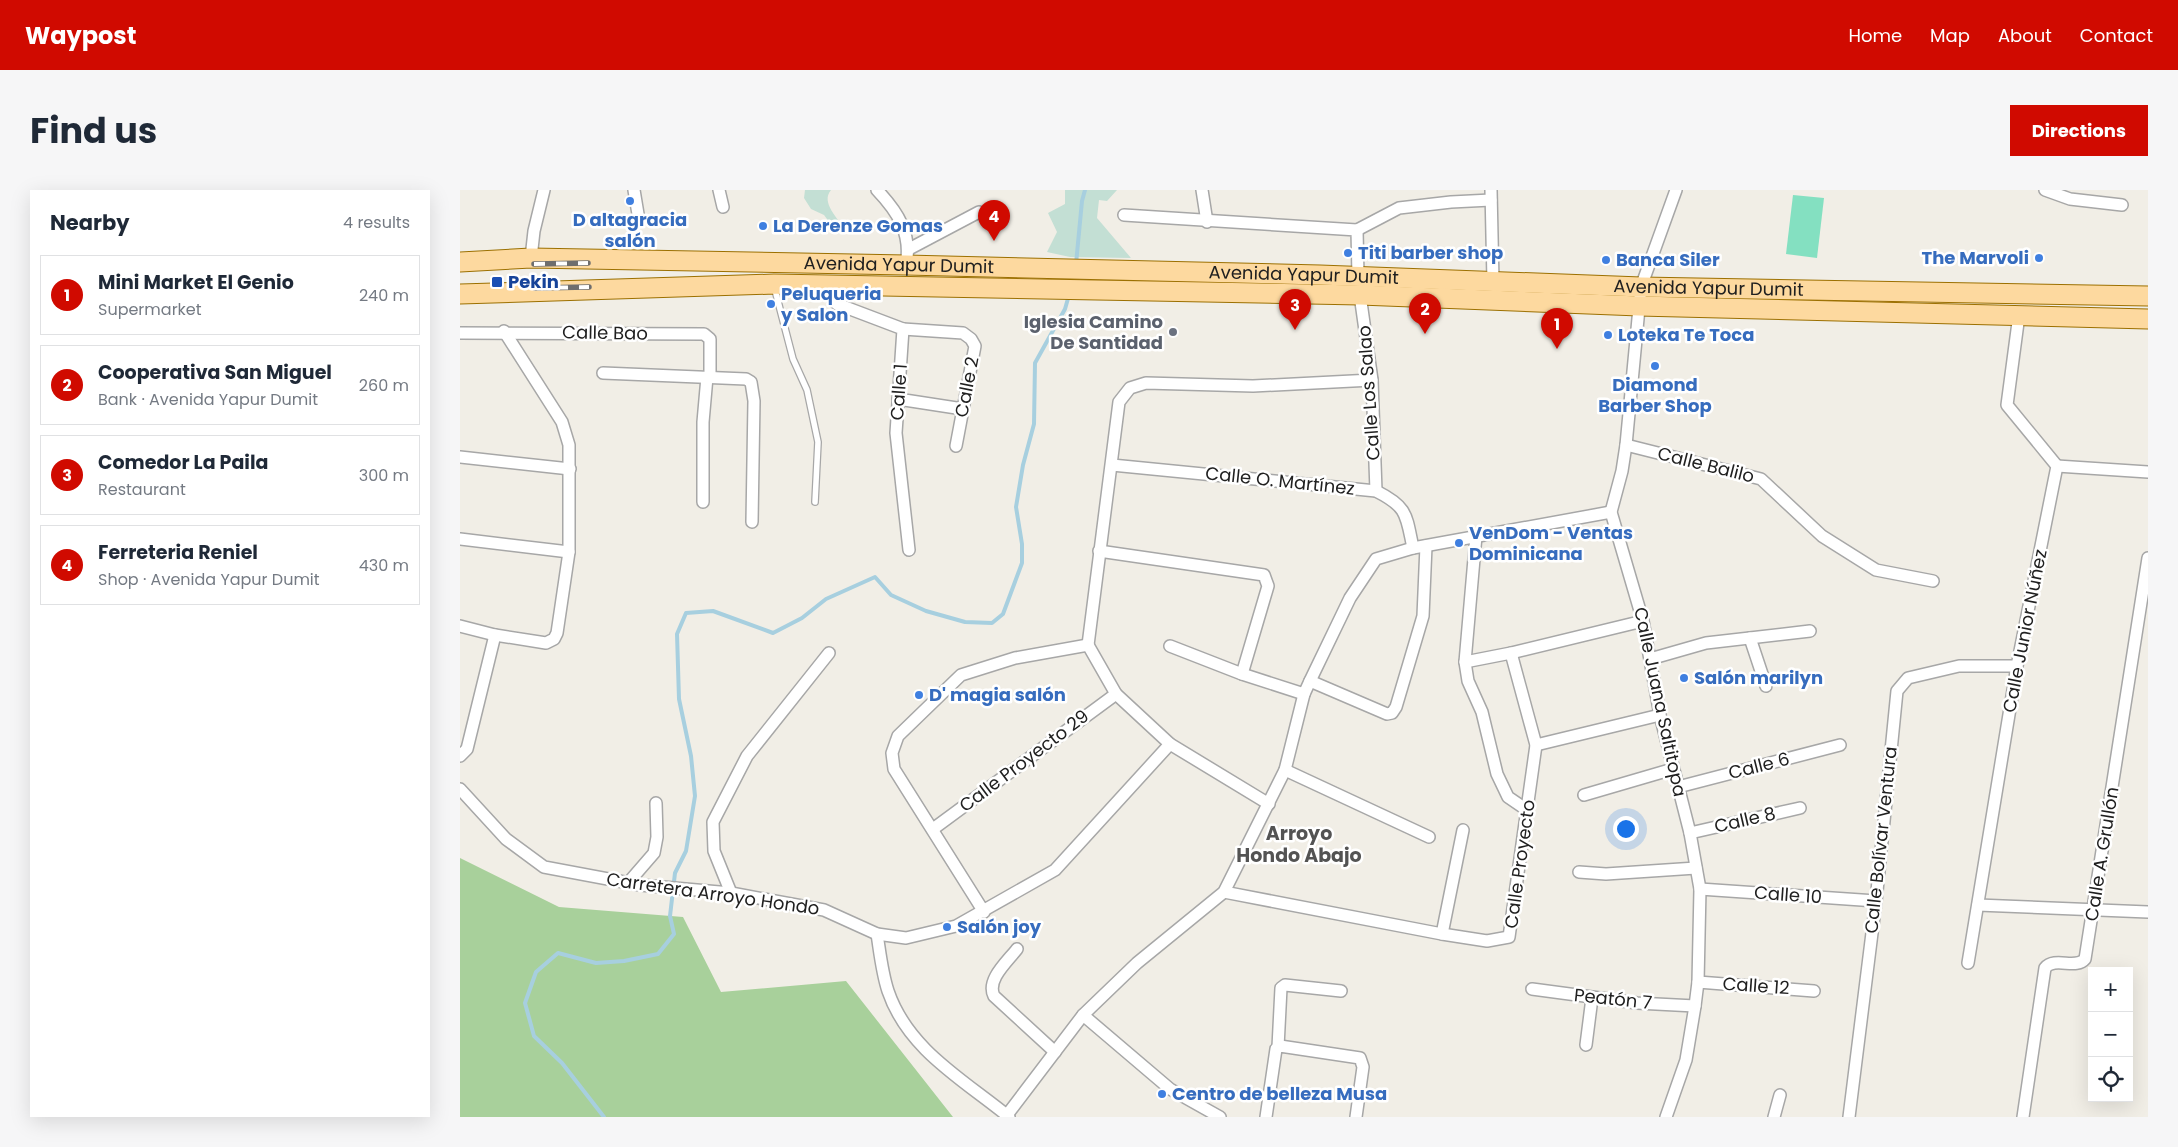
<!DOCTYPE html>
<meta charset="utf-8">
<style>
:root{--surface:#fff;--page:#f6f6f7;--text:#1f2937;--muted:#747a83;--line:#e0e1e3;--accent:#d00a00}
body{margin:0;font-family:Poppins,sans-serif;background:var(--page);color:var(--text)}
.controls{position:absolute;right:15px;bottom:15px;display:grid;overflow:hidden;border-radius:0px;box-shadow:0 5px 20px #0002}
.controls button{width:45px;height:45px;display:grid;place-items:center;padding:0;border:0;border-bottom:1px solid var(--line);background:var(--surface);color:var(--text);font:25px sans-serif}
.you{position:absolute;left:1165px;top:638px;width:18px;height:18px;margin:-12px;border:4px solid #fff;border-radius:50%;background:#1a73e8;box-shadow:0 0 0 8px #1a73e833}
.badge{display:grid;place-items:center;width:32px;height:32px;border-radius:50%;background:var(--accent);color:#fff;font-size:16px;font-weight:700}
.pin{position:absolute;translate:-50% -41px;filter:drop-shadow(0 1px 2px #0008)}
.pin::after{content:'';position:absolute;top:26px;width:18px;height:15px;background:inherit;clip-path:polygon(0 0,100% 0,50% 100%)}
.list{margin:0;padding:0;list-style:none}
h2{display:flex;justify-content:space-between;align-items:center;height:65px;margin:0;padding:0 20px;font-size:21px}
h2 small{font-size:16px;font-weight:400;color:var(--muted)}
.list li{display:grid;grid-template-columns:32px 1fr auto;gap:15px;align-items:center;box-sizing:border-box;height:80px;margin:0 10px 10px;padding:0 10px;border:1px solid var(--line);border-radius:0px}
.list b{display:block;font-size:19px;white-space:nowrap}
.list p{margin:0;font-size:16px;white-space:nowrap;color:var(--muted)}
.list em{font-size:16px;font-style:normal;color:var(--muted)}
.icon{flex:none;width:28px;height:28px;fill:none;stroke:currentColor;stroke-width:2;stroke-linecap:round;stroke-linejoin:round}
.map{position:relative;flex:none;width:1688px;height:927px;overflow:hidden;border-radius:0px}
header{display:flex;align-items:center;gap:30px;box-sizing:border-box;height:70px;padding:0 25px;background:var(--accent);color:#fff}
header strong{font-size:24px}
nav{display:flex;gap:28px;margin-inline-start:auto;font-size:18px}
.intro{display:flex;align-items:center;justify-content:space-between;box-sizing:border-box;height:120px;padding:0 30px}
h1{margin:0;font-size:35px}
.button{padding:12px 22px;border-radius:0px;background:var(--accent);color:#fff;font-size:18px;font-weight:700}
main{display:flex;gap:30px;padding:0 30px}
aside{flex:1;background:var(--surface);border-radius:0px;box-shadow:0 5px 20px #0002}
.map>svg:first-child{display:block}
</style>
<header>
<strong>Waypost</strong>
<nav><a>Home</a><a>Map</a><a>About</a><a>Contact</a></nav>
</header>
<div class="intro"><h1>Find us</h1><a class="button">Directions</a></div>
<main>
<aside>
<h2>Nearby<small>4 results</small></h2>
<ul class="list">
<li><span class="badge">1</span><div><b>Mini Market El Genio</b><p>Supermarket</p></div><em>240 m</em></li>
<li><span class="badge">2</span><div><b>Cooperativa San Miguel</b><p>Bank · Avenida Yapur Dumit</p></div><em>260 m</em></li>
<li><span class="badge">3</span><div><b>Comedor La Paila</b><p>Restaurant</p></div><em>300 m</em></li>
<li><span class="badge">4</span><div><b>Ferreteria Reniel</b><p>Shop · Avenida Yapur Dumit</p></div><em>430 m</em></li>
</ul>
</aside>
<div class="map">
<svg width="1688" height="927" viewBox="0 0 1688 927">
<rect width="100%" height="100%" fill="#f1eee6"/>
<path fill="#a8d09b" d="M0 668 99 717 223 727 261 802 386 791 493 927H0Z"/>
<g fill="#c3dfd4">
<path d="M345 0H371C360 13 379 28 384 40L378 44 364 25 351 19 344 8Z"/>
<path d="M605 0H657L647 11 639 10 637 28 671 68 610 67 587 62 597 42 588 23 605 14Z"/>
</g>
<path fill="#84e0c1" d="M1333 5 1364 8 1357 68 1326 64Z"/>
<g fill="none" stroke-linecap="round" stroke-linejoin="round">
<g stroke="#a7cfdf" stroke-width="4">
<path d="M616 74 622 11 625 0"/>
<path d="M144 927 102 873 74 846 65 813 76 782 98 763 136 773 164 771 198 764 214 744 210 726 215 683 226 661 235 606 231 566 219 509 217 444 226 423 253 421 313 443 342 428 366 409 415 387 431 405 466 421 505 432 532 433 543 424 562 373V354L556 317 563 275 574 234 575 173 605 119 609 105"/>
</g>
<g stroke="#a7a7a7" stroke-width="8">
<path id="lane" d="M314 96 333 169 347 200 358 252 355 312"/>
</g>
<g stroke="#a7a7a7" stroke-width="14">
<g id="street">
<path d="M174 0 178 24"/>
<path d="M259 0 263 17"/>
<path d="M417 0C438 22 452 44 446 75"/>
<path d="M742 0 747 32"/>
<path d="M1031 0 1033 91"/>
<path d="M1585 0 1610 9 1662 15"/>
<path d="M664 25 897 40 898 86"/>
<path d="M897 40 939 18 991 12 1031 10"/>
<path d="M449 59 519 22"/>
<path d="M71 68 74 41 84 0"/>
<path d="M361 96 377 114 443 139 436 243 449 360"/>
<path d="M900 105 912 190 916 301"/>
<path d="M443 139 503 143 511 149 515 156 496 256"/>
<path d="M0 143 244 144 250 149V187"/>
<path d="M143 183 286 189 291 192 294 211 292 332"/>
<path d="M438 209 503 219"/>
<path d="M1166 255 1301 289 1362 346 1416 380 1473 391"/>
<path d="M0 267 110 279"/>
<path d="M652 275 916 301C948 317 946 325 953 358"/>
<path d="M1597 276 1688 282"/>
<path d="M243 312V232L247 187"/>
<path d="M1016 346 1005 472 1008 491 1022 522 1037 584 1048 607 1067 620"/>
<path d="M0 349 109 362"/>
<path d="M639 361 804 385 808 396 782 484"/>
<path d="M0 436 35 445 86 453 94 449 97 443 109 362V255L102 232 44 141"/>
<path d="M1290 448 1306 496"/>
<path d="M628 455 659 212 670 198 686 193 793 196 912 190"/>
<path d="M628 455 656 504 710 554 809 614"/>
<path d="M710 456 782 484 844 504"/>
<path d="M1190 469 1246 453 1350 441"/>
<path d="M1005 472 1051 463 1183 431"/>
<path d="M850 491 927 524 932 523 936 517 963 426 966 356"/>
<path d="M1076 555 1200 525"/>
<path d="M0 566 7 559 35 445"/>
<path d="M825 580 969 647"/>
<path d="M1218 597 1380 555"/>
<path d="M0 599 46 649 84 677 180 695 271 703 364 720 417 744 446 748 496 736 595 680 710 554"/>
<path d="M1124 605 1213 579"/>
<path d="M473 639 656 504"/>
<path d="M1230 643 1340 618"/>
<path d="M1119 682 1146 684 1236 678"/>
<path d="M168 693 194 663 197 647 196 613"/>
<path d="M1240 699 1416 711"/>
<path d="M764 702 982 744 1027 751 1049 747 1076 555 1051 463"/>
<path d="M271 703 254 661 253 632 287 566 369 463"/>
<path d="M1518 715 1688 722"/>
<path d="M524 722 434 579 432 563 438 546 501 485 555 468 628 455"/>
<path d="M417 744C420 763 422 783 428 801 448 860 504 890 549 927"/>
<path d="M982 744 1003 640"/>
<path d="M557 759C547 772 526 790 534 806L595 862"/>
<path d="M1508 773 1557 476 1597 276 1547 215 1559 125"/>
<path d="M1238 792 1354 801"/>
<path d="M1072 799 1177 813 1235 816"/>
<path d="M623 825 710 899 760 927"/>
<path d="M1126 855 1132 808"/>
<path d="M818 857 821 798 825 795 881 801"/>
<path d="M547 925 623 825 677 773 764 702 825 580 844 504 850 491 890 408 916 369 953 358 1151 322"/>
<path d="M806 927 816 859 820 856 900 868 903 877 896 927"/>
<path d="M1206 927 1226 870 1235 816 1238 792 1240 699 1230 643 1200 525 1183 431 1151 322 1162 281 1166 255 1181 97 1216 0"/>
<path d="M1314 927 1320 905"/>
<path d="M1389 927 1416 711 1437 501 1448 488 1499 476H1557"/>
<path d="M1563 927 1585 778C1595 766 1616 780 1625 769L1688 368"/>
</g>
</g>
<g stroke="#9c7000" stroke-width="21">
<g id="primary">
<path id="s1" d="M0 72 71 68 446 75 860 85 1181 97 1688 106"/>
<path d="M0 104 314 94 900 105 1179 116 1688 129"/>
</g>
</g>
<use href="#lane" stroke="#fff" stroke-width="5.5"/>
<use href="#street" stroke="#fff" stroke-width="11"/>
<use href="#primary" stroke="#fdd99f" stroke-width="19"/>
<g stroke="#6e6e6e" stroke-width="5.5">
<g id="rail">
<path d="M74 74 128 73"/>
<path d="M75 98 129 97"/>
</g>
</g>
<use href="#rail" stroke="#fff" stroke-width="4" stroke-dasharray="11" stroke-linecap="butt"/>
</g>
<g fill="#3f7fe0" stroke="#fff" stroke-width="2">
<circle cx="170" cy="11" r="5"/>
<circle cx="303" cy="36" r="5"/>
<circle cx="888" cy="63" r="5"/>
<circle cx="1579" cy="68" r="5"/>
<circle cx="1146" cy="70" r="5"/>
<circle cx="311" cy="114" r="5"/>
<circle cx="1148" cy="145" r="5"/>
<circle cx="1195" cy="176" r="5"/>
<circle cx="999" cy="353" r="5"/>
<circle cx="1224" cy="488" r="5"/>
<circle cx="459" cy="505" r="5"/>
<circle cx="487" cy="737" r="5"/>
<circle cx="702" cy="904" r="5"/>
</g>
<rect fill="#1a4fb4" stroke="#fff" stroke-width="2" x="31" y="86" width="12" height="12" rx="2.5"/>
<circle fill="#6b7280" stroke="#fff" stroke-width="2" cx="713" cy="142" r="5"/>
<g text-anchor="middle" stroke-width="5" stroke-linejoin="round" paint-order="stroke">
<g font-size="18" font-weight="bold" fill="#366cbe" stroke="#fff" text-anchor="start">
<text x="170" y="36" text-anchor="middle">D altagracia<tspan x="170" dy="21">salón</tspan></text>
<text x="313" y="42">La Derenze Gomas</text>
<text x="898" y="69">Titi barber shop</text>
<text x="1569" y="74" text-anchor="end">The Marvoli</text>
<text x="1156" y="76">Banca Siler</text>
<text x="321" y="110">Peluqueria<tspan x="321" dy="21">y Salon</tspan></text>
<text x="1158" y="151">Loteka Te Toca</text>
<text x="1195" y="201" text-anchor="middle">Diamond<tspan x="1195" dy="21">Barber Shop</tspan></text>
<text x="1009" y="349">VenDom - Ventas<tspan x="1009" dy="21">Dominicana</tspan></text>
<text x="1234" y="494">Salón marilyn</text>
<text x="469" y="511">D' magia salón</text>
<text x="497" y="743">Salón joy</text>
<text x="712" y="910">Centro de belleza Musa</text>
</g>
<g font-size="18" fill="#202020" stroke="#fff">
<text dy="6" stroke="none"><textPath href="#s1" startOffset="439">Avenida Yapur Dumit</textPath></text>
<text dy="6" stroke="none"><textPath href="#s1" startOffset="844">Avenida Yapur Dumit</textPath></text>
<text dy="6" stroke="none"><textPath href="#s1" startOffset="1249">Avenida Yapur Dumit</textPath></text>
<text transform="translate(145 143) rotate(1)" y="6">Calle Bao</text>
<text transform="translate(507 197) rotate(-79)" y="6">Calle 2</text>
<text transform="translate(439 202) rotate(-86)" y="6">Calle 1</text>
<text transform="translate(909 203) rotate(-94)" y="6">Calle Los Salao</text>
<text transform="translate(1246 275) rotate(14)" y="6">Calle Balilo</text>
<text transform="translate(820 291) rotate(6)" y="6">Calle O. Martínez</text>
<text transform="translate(1565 441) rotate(-79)" y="6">Calle Junior Núñez</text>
<text transform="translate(1200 512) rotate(78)" y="6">Calle Juana Saltitopa</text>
<text transform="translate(564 571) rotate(-37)" y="6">Calle Proyecto 29</text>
<text transform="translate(1299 576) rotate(-14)" y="6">Calle 6</text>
<text transform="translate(1285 630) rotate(-13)" y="6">Calle 8</text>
<text transform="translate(1421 650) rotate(-84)" y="6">Calle Bolívar Ventura</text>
<text transform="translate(1642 664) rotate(-81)" y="6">Calle A. Grullón</text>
<text transform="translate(1060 674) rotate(-82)" y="6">Calle Proyecto</text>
<text transform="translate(253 704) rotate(8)" y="6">Carretera Arroyo Hondo</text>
<text transform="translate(1328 705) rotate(4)" y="6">Calle 10</text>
<text transform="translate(1296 796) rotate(4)" y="6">Calle 12</text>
<text transform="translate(1153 809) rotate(6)" y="6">Peatón 7</text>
</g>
<g font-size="18" font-weight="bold" fill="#164399" stroke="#fff" text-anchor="start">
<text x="48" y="98">Pekin</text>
</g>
<g font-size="18" font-weight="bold" fill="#5b616d" stroke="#fff" text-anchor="end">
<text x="703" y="138">Iglesia Camino<tspan x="703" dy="21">De Santidad</tspan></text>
</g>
<g font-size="19" font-weight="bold" fill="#535353" stroke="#fff">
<text x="839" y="650">Arroyo<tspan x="839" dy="22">Hondo Abajo</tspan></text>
</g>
</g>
</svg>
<div class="controls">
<button>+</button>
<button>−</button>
<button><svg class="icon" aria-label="locate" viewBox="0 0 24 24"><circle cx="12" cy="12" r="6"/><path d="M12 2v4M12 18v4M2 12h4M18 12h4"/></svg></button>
</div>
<div class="you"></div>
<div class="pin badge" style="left:1097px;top:159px">1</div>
<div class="pin badge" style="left:965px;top:144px">2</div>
<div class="pin badge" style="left:835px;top:140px">3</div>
<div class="pin badge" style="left:534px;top:51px">4</div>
</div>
</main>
